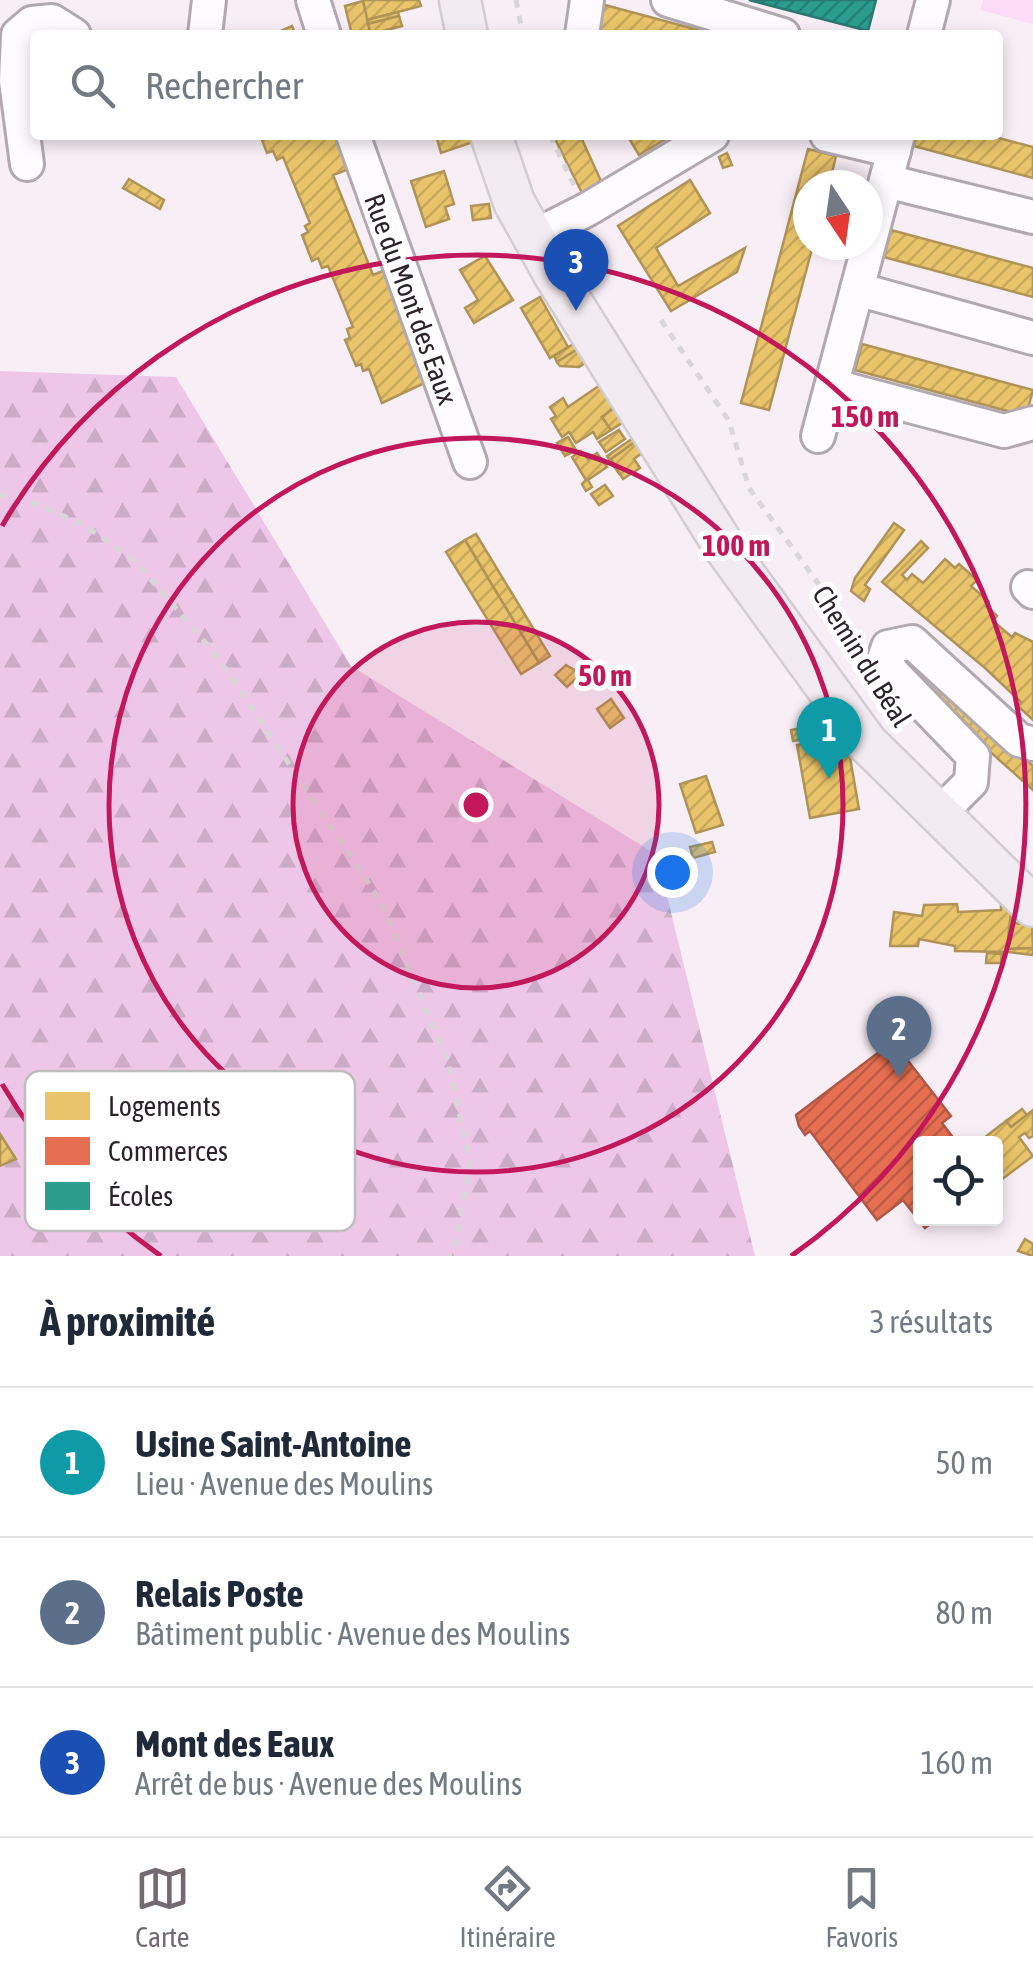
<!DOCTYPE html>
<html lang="fr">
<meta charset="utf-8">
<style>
:root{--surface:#fff;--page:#f6f6f7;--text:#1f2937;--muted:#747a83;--line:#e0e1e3;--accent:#736a71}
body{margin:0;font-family:"Asap Condensed",sans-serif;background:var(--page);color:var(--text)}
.controls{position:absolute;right:30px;bottom:30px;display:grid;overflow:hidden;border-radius:10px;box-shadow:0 5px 15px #0003}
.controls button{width:90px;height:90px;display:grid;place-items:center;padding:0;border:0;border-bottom:2px solid var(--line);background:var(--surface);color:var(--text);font:50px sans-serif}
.compass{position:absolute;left:793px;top:170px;width:90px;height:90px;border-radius:50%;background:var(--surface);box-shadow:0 5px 15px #0003;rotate:167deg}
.you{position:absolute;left:672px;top:872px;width:35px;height:35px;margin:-25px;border:8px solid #fff;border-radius:50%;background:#1a73e8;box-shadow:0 0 0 15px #1a73e833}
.badge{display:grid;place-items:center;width:65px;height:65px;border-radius:50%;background:var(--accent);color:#fff;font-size:32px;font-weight:700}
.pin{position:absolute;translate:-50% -82px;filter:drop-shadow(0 2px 5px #0008)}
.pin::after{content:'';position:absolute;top:52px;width:35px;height:30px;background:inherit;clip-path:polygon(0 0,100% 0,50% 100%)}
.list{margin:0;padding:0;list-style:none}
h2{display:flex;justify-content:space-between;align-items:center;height:130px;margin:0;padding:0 40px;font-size:42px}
h2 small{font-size:32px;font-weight:400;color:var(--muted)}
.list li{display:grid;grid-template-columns:65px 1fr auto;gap:30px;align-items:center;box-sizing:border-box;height:150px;padding:0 40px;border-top:2px solid var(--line)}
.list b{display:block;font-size:38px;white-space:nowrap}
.list p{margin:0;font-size:32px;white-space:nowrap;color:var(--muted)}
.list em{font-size:32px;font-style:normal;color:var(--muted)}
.icon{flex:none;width:55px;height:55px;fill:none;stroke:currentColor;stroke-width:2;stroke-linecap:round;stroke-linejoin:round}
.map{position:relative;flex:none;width:1033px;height:1256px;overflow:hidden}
.search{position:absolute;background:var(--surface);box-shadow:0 5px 15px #0003;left:30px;right:30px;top:30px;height:110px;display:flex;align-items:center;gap:25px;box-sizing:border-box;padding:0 35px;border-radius:10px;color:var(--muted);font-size:38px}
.sheet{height:580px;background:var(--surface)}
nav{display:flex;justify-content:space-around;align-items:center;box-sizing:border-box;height:140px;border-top:2px solid var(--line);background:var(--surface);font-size:28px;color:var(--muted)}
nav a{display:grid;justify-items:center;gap:5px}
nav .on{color:var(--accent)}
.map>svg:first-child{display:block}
</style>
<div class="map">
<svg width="1033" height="1256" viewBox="0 0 1033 1256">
<defs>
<pattern id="forest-firs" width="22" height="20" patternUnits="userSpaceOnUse" patternTransform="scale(2.5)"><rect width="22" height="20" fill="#eec7e8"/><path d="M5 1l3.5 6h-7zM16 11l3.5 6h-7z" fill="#ccabc7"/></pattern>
<pattern id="homes-hatch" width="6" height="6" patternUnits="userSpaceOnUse" patternTransform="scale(2.5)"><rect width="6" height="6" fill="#e9c46a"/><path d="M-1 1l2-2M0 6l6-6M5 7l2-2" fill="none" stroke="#c8a85c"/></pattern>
<pattern id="shops-hatch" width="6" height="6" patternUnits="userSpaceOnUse" patternTransform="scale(2.5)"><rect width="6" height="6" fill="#e76f51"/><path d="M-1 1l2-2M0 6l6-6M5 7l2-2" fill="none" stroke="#bb5b43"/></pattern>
<pattern id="schools-hatch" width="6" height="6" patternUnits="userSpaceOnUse" patternTransform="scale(2.5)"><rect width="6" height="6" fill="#2a9d8f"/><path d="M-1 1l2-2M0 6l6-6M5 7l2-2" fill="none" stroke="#248075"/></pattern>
</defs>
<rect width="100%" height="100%" fill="#f8eef6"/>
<path fill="#fcdbf7" d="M983 0H1033V24L980 10Z"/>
<path fill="url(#forest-firs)" d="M0 371 176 377 351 666 657 855 755 1256H0Z"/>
<g fill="url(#homes-hatch)" stroke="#b09457" stroke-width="2.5">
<path d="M419 0 421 6 367 20 362 8 363 0Z"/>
<path d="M363 1 371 35H352L345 6Z"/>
<path d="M605 5 717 35 597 32Z"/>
<path d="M398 12 399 16 368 24 367 20Z"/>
<path d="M399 16 402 26 371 34 368 24Z"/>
<path d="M292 26 296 35H274V34Z"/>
<path d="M260 135H335L349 169 333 175 373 275 390 268 433 379 382 403 369 369 363 371 361 364 356 366 345 340 350 338 347 329 353 327 328 266 322 268 318 258 312 261 302 235 308 232 305 226 310 223 283 157 277 160 273 151 267 153Z"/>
<path d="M436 135H474L476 141 441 153Z"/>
<path d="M553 135H580L601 181 582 193Z"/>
<path d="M627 135H672L639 155Z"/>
<path d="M917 135H987L1033 147V178L914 146Z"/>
<path d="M808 149 836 156 829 185H808V245H813L769 410 741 403Z"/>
<path d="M727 153 732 165 723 168 719 157Z"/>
<path d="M444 171 454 204 445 207 449 219 426 227 411 181Z"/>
<path d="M129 179 164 200 160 209 123 188Z"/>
<path d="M690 180 710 213 656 248 678 286 745 248 737 272 671 311 618 226Z"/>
<path d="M489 204 491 218 473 220 471 206Z"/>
<path d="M891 230 1033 268V297L884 257Z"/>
<path d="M485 256 513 300 474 323 465 308 478 300 460 270Z"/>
<path d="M540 297 568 347 550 358 521 308Z"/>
<path d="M575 343 578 349 557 362 554 356Z"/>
<path d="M862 344 1033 390 1026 416 855 370Z"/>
<path d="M578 349 587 362 579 367 560 366 557 362Z"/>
<path d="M606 381 621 403 602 417 611 430 597 439 593 432 576 443 569 432 562 437 551 419 556 416 550 407 563 398 568 407Z"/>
<path d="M621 403 628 419 611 430 602 417Z"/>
<path d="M619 430 625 439 606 452 599 442Z"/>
<path d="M636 436 639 439 611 459 620 475 607 456Z"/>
<path d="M568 437 576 450 565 456 557 443Z"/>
<path d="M639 439 646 450 634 459 640 468 623 479 611 459Z"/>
<path d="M581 451 588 459 597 453 607 467 588 480 592 487 586 491 582 484 586 480 572 457Z"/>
<path d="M605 485 613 496 599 505 591 494Z"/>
<path d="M894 523 904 530 865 585 870 589 864 601 851 591 855 578Z"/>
<path d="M476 534 550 656 539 663 465 540Z"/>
<path d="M465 540 539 663 521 674 446 552Z"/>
<path d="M921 541 928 548 902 575 907 580 912 574 923 583 945 559 955 568 959 564 977 580 971 586 989 602 986 606 997 616 993 621 1012 637 1015 633 1033 642V720L1018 706 1021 702 985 668 882 582Z"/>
<path d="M917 664 1033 766V790L905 676Z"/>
<path d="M566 665 581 674 567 687 555 675Z"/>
<path d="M611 699 624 718 610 728 597 709Z"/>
<path d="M802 728 804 739 793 741 791 730Z"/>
<path d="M834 738 848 746 859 809 810 818 797 745Z"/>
<path d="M706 776 723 825 696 833 680 784Z"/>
<path d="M712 842 715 852 693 858 690 847Z"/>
<path d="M957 904 958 912 1001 910V904H1012L1007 952 955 951V946L919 939 918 946H890L894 912 922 916 924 905Z"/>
<path d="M1012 904 1013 923 1032 925 1033 948 1007 949Z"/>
<path d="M1033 948V955L1007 952V949Z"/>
<path d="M987 953 1002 954 1001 963H986Z"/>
<path d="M1022 1109 1027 1115 1011 1127 1006 1121Z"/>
<path d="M1033 1110V1136L1029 1138 1025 1133 1019 1137 1033 1156 1001 1180 996 1173V1144H976L1006 1121 1011 1127Z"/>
<path d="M0 1134 16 1159 0 1166Z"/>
<path d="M1025 1239 1033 1244V1256L1018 1251Z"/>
</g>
<path fill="url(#shops-hatch)" stroke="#af5845" stroke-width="2.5" d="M883 1049 895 1065 905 1057 951 1116 942 1123 958 1144H920V1218H938L925 1228 903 1200 877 1220 810 1131 805 1135 799 1126 796 1115Z"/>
<path fill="url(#schools-hatch)" stroke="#2b7871" stroke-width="2.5" d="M749 0H876L868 31Z"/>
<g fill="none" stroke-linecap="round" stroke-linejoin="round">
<g stroke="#b2a9b0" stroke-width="38">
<g id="minor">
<path d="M313 0 324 35"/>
<path d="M668 0 783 35"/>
<path d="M205 35 209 0"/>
<path d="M582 35 587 0"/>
<path d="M924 35 933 0"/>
<path d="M353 135 470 462"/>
<path d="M827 135 894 151"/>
<path d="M27 164 16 81 18 35 32 23 52 21 74 35"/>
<path d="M886 181 1033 217"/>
<path d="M533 237 588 209 712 135"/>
<path d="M857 289 1033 338"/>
<path d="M834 386 1004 431 1033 423"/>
<path d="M818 436 898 135"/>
<path d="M1028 587 1033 592"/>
<path d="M939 814 971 782 973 756 891 671 885 656 888 647 912 642 1019 740 1033 744"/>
</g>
</g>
<g stroke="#d2cdd1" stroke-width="45">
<g id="major">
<path d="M460 0 467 35"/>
<path d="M491 135 514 202 554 274 725 548 867 743 1033 906"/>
</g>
</g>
<g stroke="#d9d6d9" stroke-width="5" stroke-dasharray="8 8" stroke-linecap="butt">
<path d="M516 0 523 35"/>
<path d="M550 135 574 185"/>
<path d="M661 320 729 421 749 488 828 597 859 649"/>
<path d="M0 495 17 496 84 525 134 560 217 656 380 900 447 1059 470 1161 456 1243 449 1256"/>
</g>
<use href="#minor" stroke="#fefcfe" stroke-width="32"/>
<use href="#major" stroke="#f2ebf1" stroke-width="40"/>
</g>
<circle cx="476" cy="805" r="183" fill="#c2185b" fill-opacity=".12"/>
<g fill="none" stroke="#c2185b" stroke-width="5">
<circle cx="476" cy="805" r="183"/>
<circle cx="476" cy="805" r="367"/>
<path d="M161 1256A550 550 0 0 1 2 1084M2 526A550 550 0 1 1 791 1256"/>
</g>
<g text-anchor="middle" stroke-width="10" stroke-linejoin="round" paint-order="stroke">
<g font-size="28" fill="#2c232a" stroke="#fff">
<text transform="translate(411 299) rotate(70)" y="10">Rue du Mont des Eaux</text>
<text transform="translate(862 656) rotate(58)" y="10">Chemin du Béal</text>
</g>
</g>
<rect x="25" y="1071" width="330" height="160" rx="15" fill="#fff" stroke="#c0bdbf" stroke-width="2.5"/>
<rect x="45" y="1092" width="45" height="28" fill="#e9c46a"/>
<rect x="45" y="1137" width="45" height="28" fill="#e76f51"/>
<rect x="45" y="1182" width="45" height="28" fill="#2a9d8f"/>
<g font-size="28" fill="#2c232a">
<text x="108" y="1116">Logements</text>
<text x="108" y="1161">Commerces</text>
<text x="108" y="1206">Écoles</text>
</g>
<circle cx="476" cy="805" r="15" fill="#c2185b" stroke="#fff" stroke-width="5"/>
<g font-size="30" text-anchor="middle" font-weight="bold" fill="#c2185b" stroke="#fff" stroke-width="10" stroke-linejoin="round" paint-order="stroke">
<text x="865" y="427">150 m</text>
<text x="736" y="556">100 m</text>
<text x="605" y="686">50 m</text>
</g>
</svg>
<div class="controls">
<button><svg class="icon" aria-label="locate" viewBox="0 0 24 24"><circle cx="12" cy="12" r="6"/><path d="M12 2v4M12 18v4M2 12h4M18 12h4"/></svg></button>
</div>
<svg class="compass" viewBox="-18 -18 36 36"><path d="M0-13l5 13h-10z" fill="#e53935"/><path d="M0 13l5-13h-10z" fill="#747a83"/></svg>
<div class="you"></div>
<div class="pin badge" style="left:829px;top:779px;background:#0f9aa8">1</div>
<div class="pin badge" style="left:899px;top:1078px;background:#5c6f8a">2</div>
<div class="pin badge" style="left:576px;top:311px;background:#1a4fb4">3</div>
<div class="search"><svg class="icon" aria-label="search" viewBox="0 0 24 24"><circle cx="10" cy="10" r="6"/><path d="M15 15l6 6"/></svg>Rechercher</div>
</div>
<section class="sheet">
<h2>À proximité<small>3 résultats</small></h2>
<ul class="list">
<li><span class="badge" style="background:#0f9aa8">1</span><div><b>Usine Saint-Antoine</b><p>Lieu · Avenue des Moulins</p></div><em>50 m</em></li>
<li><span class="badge" style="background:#5c6f8a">2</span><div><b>Relais Poste</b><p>Bâtiment public · Avenue des Moulins</p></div><em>80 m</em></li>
<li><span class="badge" style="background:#1a4fb4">3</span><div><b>Mont des Eaux</b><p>Arrêt de bus · Avenue des Moulins</p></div><em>160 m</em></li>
</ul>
</section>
<nav>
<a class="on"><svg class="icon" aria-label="map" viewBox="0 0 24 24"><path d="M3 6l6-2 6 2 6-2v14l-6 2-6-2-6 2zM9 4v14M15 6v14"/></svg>Carte</a>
<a><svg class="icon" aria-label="directions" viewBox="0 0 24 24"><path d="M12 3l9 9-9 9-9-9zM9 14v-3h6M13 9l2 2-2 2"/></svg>Itinéraire</a>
<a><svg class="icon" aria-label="saved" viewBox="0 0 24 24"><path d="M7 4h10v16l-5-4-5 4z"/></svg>Favoris</a>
</nav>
